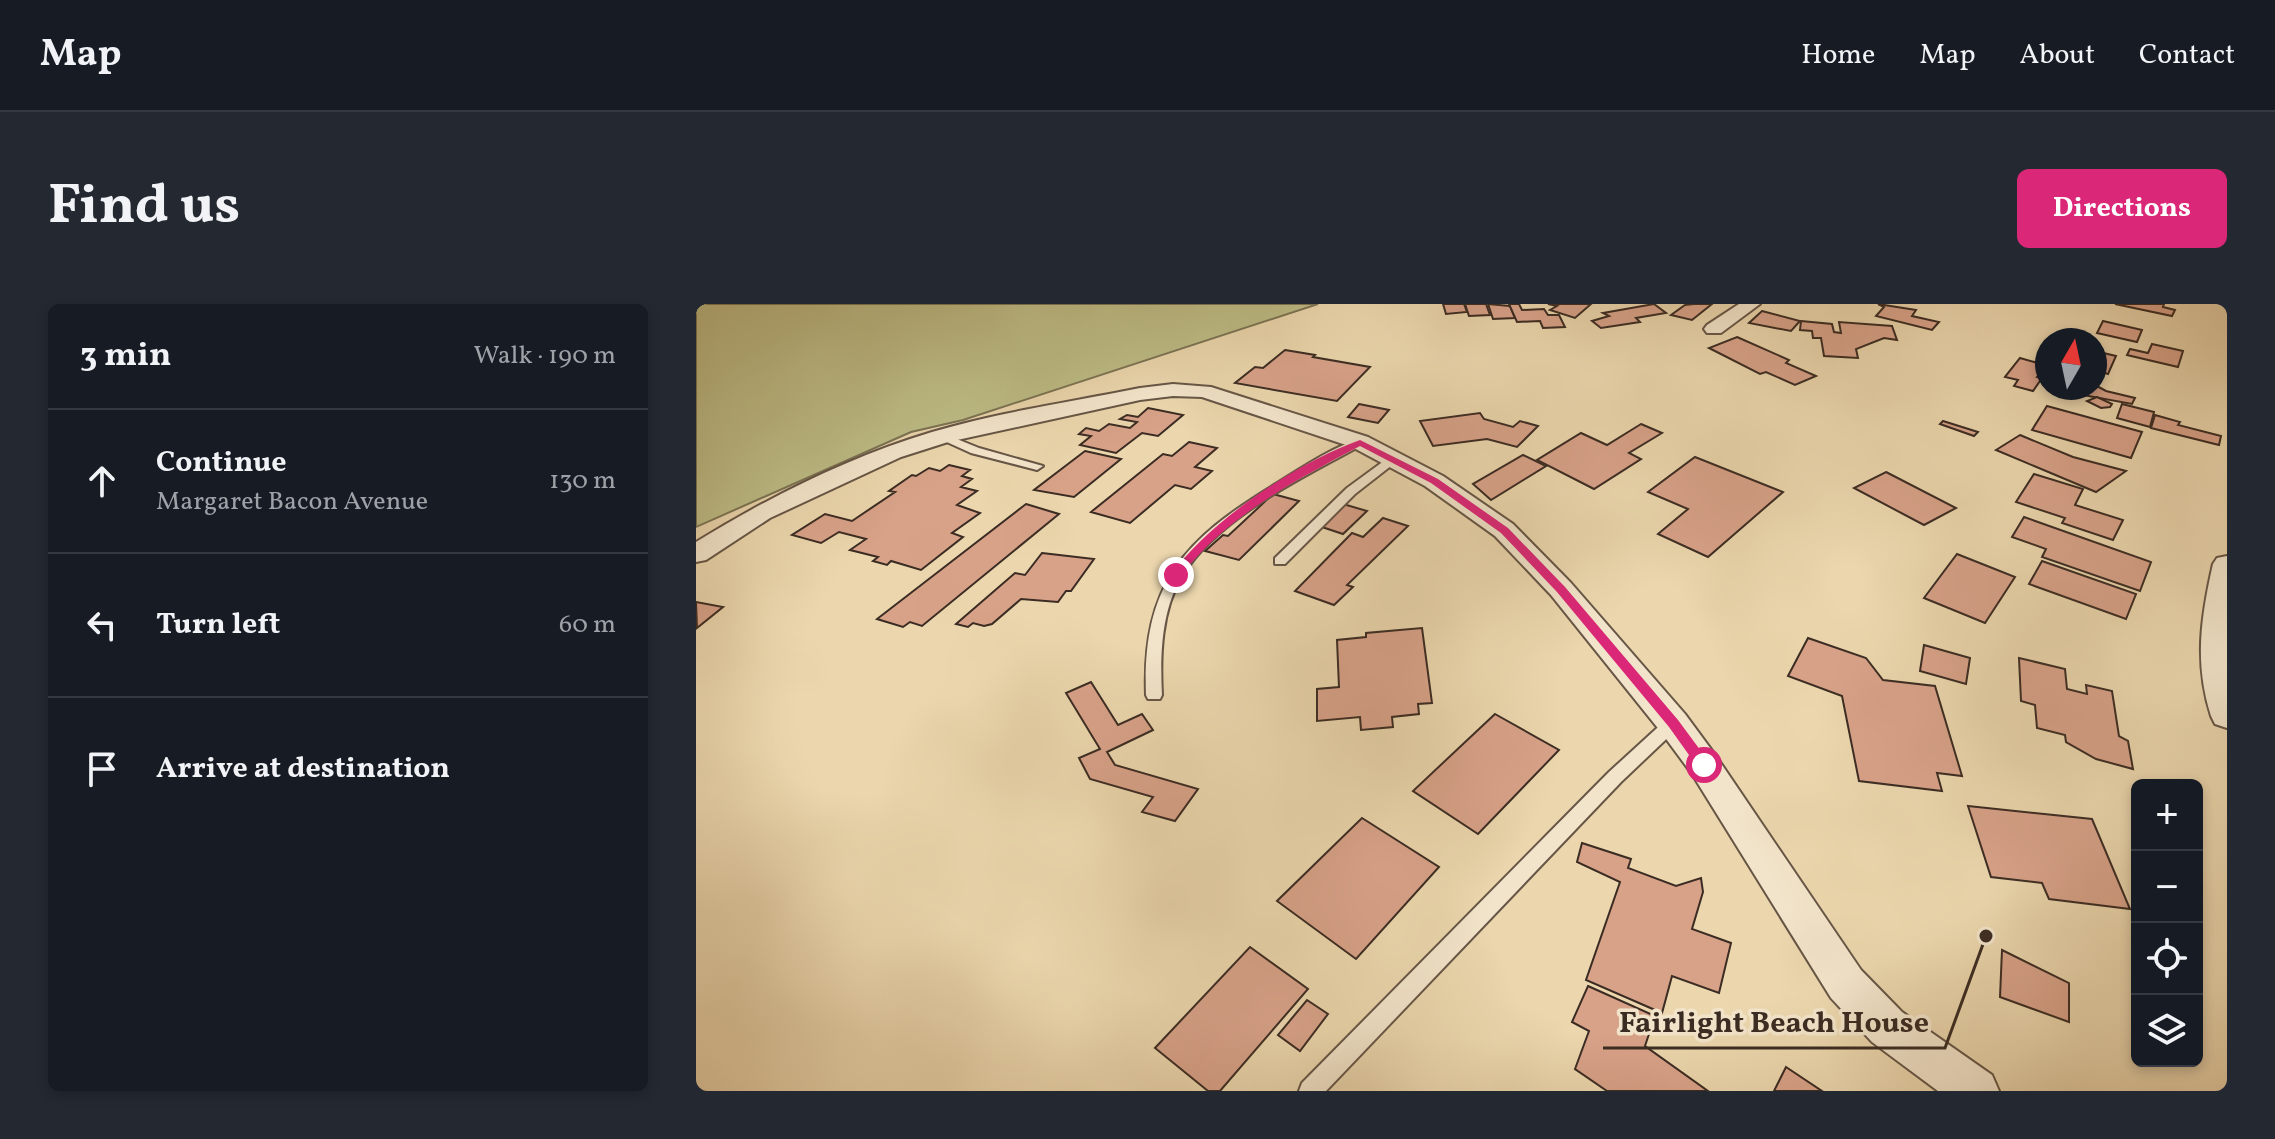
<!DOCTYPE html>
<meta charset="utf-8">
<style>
:root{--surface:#171b24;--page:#242831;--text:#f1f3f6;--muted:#9ea1a6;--line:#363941;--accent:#db2777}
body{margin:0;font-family:Vollkorn,serif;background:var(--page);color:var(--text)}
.controls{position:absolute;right:24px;bottom:24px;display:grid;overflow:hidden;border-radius:12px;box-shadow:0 4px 12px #0003}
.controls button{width:72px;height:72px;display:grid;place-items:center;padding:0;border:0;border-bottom:2px solid var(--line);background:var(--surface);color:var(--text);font:40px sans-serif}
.compass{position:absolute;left:1339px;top:24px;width:72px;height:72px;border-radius:50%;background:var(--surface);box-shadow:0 4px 12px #0003;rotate:9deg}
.stop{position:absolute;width:24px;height:24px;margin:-18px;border:6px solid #db2777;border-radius:50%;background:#fff}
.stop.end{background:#db2777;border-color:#fff;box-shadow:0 2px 8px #0008}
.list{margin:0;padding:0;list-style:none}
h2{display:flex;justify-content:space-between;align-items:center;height:104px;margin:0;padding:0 32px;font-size:34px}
h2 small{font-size:26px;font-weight:400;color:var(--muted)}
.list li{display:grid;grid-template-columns:52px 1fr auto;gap:24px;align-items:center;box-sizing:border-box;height:144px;padding:0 32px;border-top:2px solid var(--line)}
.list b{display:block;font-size:30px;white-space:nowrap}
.list p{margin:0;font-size:26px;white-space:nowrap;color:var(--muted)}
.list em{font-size:26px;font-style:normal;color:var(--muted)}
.icon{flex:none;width:44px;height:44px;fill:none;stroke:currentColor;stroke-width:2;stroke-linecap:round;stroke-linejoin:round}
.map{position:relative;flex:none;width:1531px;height:787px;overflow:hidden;border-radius:12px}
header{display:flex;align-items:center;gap:48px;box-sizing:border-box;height:112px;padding:0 40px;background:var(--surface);border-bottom:2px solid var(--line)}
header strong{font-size:38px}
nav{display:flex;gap:44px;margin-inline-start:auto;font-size:28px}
.intro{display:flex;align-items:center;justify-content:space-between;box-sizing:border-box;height:192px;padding:0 48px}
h1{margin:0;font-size:56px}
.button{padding:20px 36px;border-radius:12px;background:var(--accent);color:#fff;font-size:28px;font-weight:700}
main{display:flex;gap:48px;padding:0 48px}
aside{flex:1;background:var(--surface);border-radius:12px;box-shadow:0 4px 12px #0003}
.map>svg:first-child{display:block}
</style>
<header>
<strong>Map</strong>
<nav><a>Home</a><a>Map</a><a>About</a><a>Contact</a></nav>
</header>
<div class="intro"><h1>Find us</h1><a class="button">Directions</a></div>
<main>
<aside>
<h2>3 min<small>Walk · 190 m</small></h2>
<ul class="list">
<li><svg class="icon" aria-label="ahead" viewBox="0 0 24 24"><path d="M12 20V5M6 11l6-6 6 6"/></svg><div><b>Continue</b><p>Margaret Bacon Avenue</p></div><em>130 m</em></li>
<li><svg class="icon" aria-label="left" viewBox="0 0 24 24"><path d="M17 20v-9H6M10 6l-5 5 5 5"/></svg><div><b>Turn left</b></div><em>60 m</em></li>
<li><svg class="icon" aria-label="arrive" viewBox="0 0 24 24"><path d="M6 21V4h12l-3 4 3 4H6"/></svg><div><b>Arrive at destination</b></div></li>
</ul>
</aside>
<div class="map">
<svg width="1531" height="787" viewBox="0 0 1531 787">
<rect width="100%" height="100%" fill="#ebd6ad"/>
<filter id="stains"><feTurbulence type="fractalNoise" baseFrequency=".0025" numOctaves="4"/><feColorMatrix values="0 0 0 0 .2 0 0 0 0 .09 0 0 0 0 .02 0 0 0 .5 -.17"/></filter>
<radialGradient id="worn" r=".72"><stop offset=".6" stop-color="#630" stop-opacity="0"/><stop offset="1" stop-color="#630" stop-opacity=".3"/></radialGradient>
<path fill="#bdbc86" stroke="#7c7454" stroke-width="2" d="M0 0H622L267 116 215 128 0 223Z"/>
<g fill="#d8a289" stroke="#3b2c23" stroke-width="2">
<path d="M747 0H768L771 8 750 10Z"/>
<path d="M769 0H790L794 11 773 12Z"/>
<path d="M792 0 814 2 819 14 797 15Z"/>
<path d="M813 0H823L826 6 848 5 852 11H863L869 23 847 24 844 17 821 18Z"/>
<path d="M852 0H895L879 14 854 6 861 2Z"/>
<path d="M958 0 970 9 940 14 944 18 905 24 896 17 913 12 907 9Z"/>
<path d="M998 0H1016L996 16 975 11 989 1Z"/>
<path d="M1182 0 1220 6 1216 12 1243 18 1236 26 1180 12 1188 3Z"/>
<path d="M1419 0H1468L1467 3 1479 6 1476 12Z"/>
<path d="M1066 7 1104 17 1095 27 1053 19Z"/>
<path d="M1105 17 1136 20 1138 28 1145 29 1143 18 1196 22 1201 36 1188 34 1160 45 1162 54 1128 52 1125 34H1117L1116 27 1104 26Z"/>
<path d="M1407 17 1446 26 1441 38 1401 29Z"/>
<path d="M1041 33 1093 56 1090 59 1120 72 1099 81 1070 68 1064 70 1013 44Z"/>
<path d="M1456 40 1487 47 1482 63 1431 51 1434 45 1452 49Z"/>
<path d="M589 46 619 51 617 53 674 63 641 97 539 79 559 63 567 64Z"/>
<path d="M1399 47 1420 52 1412 70 1399 66Z"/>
<path d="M1324 54 1349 61 1341 73 1346 74 1337 87 1318 82 1322 76 1309 73Z"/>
<path d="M1399 81 1410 87 1439 94 1436 100 1387 91 1374 84H1399Z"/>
<path d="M1401 93 1416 100 1414 103 1405 104 1391 97Z"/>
<path d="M663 100 693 106 682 119 652 113Z"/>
<path d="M1426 100 1458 108 1454 123 1421 114Z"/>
<path d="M1351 102 1446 128 1435 154 1336 126Z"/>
<path d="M452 104 487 111 462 132 446 129 420 149 384 141 395 132 383 130 390 124 403 127 413 120 434 124 441 118 424 115 431 111 442 113Z"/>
<path d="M784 109 788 115 817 123 824 117 842 122 821 143 791 135 737 142 724 117Z"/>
<path d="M1459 111 1484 118 1482 121 1525 132 1523 141 1455 124Z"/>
<path d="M1247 117 1282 128 1278 132 1244 120Z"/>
<path d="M945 120 966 129 933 149 945 155 898 185 841 156 885 129 911 141Z"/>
<path d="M1324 131 1377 153 1430 167 1400 188 1300 146Z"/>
<path d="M493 138 521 144 499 163 516 167 495 185 479 181 434 219 395 208 467 150 476 152Z"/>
<path d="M389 147 425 155 378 193 338 186Z"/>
<path d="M827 151 850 162 795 196 777 180Z"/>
<path d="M999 153 1087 188 1012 253 962 230 992 205 952 188Z"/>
<path d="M253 161 274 166 266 172 276 175 265 183 281 187 261 201 284 209 256 229 267 233 225 266 195 257 191 261 177 257 182 253 154 246 170 235 143 228 125 239 96 231 129 210 156 217 199 188 193 187 216 171 220 172 233 164 244 167Z"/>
<path d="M1190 168 1260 204 1228 221 1158 184Z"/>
<path d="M1338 170 1387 185 1379 201 1427 216 1417 236 1366 219 1369 214 1320 198Z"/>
<path d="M577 190 603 197 543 256 509 247 527 231 532 232Z"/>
<path d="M330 200 363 210 226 322 214 318 207 323 181 315Z"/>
<path d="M647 200 671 207 647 230 623 222Z"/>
<path d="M1328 213 1455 258 1444 287 1346 253 1350 245 1316 233Z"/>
<path d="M687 214 712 222 651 281 657 283 638 301 599 287 656 229 667 233Z"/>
<path d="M346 249 398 255 375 287H370L362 298 325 295 296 320 288 322 277 319 272 323 260 320 319 269 329 271Z"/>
<path d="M1261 250 1319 273 1289 319 1228 294Z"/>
<path d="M1346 257 1440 290 1430 315 1333 280Z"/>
<path d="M0 298 27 303 1 324Z"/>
<path d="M726 324 736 399 722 400 723 410 696 413 697 423 665 426 664 413 621 417V385L643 383 641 336 670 333V329Z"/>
<path d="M1112 334 1170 354 1187 376 1239 382 1266 472 1241 469 1246 487 1163 477 1146 392 1092 372Z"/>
<path d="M1228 341 1274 354 1270 380 1224 367Z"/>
<path d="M1323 354 1369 365 1371 385 1391 390 1390 381 1416 387 1423 432 1432 437 1437 465 1400 455 1370 438 1369 431 1341 424 1339 401 1325 397Z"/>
<path d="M395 378 422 421 446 410 457 426 411 448 419 461 502 485 479 517 446 508 457 493 394 475 383 454 404 445 370 389Z"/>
<path d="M799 410 863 446 782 530 717 487Z"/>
<path d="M1272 502 1396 515 1434 605 1353 595 1346 579 1295 573Z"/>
<path d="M666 514 743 563 660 655 581 597Z"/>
<path d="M886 539 935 555 932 564 980 582 1005 574 1007 588 996 625 1035 639 1023 689 976 672 966 709 890 676 924 578 881 558Z"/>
<path d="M554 643 612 685 524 787H512L459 744Z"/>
<path d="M1306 646 1373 679V718L1304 693Z"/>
<path d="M892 682 959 712 949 742 1012 787H911L879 765 893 727 876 718Z"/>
<path d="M611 696 632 710 604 747 582 731Z"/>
<path d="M1090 763 1126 787H1078Z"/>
</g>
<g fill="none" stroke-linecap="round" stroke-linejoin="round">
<g stroke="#675646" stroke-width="4">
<g id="lane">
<path d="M246 129 283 144 347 162 341 166 275 149 242 134 240 132Z"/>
<path d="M664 135 670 138 668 140C609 172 522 213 486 272 465 307 464 352 466 391L464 395H452L450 391C446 280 488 236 578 181 604 165 634 144 664 135Z"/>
<path d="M696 151 702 155 700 158 659 190 589 260H579V254L651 184Z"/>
<path d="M977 413 983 415 985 419 983 423 925 478 630 787H603L606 779 913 468 971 415Z"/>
</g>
</g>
<g stroke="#675646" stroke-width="4">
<g id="street">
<path d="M1043 0H1064L1025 29H1011L1008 25 1011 21Z"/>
<path d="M477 80 515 83 672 133 747 172 817 220 875 279 989 410 1020 452 1165 666 1206 708 1296 771 1303 787H1242L1176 738 1135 694 996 470 965 428 855 291 799 232 729 182 656 143 506 93 477 92 444 96 252 138 205 153 74 214 10 256 0 258V238C73 193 153 153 236 128 303 108 375 98 444 84Z"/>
<path d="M1531 252V424L1519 420 1515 412C1498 359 1505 313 1517 260L1521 254Z"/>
</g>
</g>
<use href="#lane" fill="#f2e4ca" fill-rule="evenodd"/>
<use href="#street" fill="#f2e4ca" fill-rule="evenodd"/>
</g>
<path fill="#db2777" d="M664 136 742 175 812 224 869 283 982 416 1013 458V465H1003L973 423 861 288 805 229 735 179 664 142C598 177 529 213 484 273H476L475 271C513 217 602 158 664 136Z"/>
<path fill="none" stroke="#3b2c23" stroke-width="3" d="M1290 632L1249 744H907"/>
<circle fill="#3b2c23" stroke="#f2e4ca" stroke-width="3" cx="1290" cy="632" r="8"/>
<g font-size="30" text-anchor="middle" font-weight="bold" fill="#3b2c23" stroke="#f2e4ca" stroke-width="7" stroke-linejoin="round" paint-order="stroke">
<text x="1078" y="728">Fairlight Beach House</text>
</g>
<rect width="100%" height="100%" filter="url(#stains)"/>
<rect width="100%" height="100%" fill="url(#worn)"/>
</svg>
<div class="controls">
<button>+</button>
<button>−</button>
<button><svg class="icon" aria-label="locate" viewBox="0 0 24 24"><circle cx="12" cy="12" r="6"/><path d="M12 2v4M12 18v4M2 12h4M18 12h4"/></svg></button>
<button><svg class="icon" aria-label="layers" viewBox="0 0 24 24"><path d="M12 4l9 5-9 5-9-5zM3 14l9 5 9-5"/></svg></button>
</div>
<svg class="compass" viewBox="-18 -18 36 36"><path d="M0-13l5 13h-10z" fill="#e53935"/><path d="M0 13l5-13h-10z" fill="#9ea1a6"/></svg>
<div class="stop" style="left:1008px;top:461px"></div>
<div class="stop end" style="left:480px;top:271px"></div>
</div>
</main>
